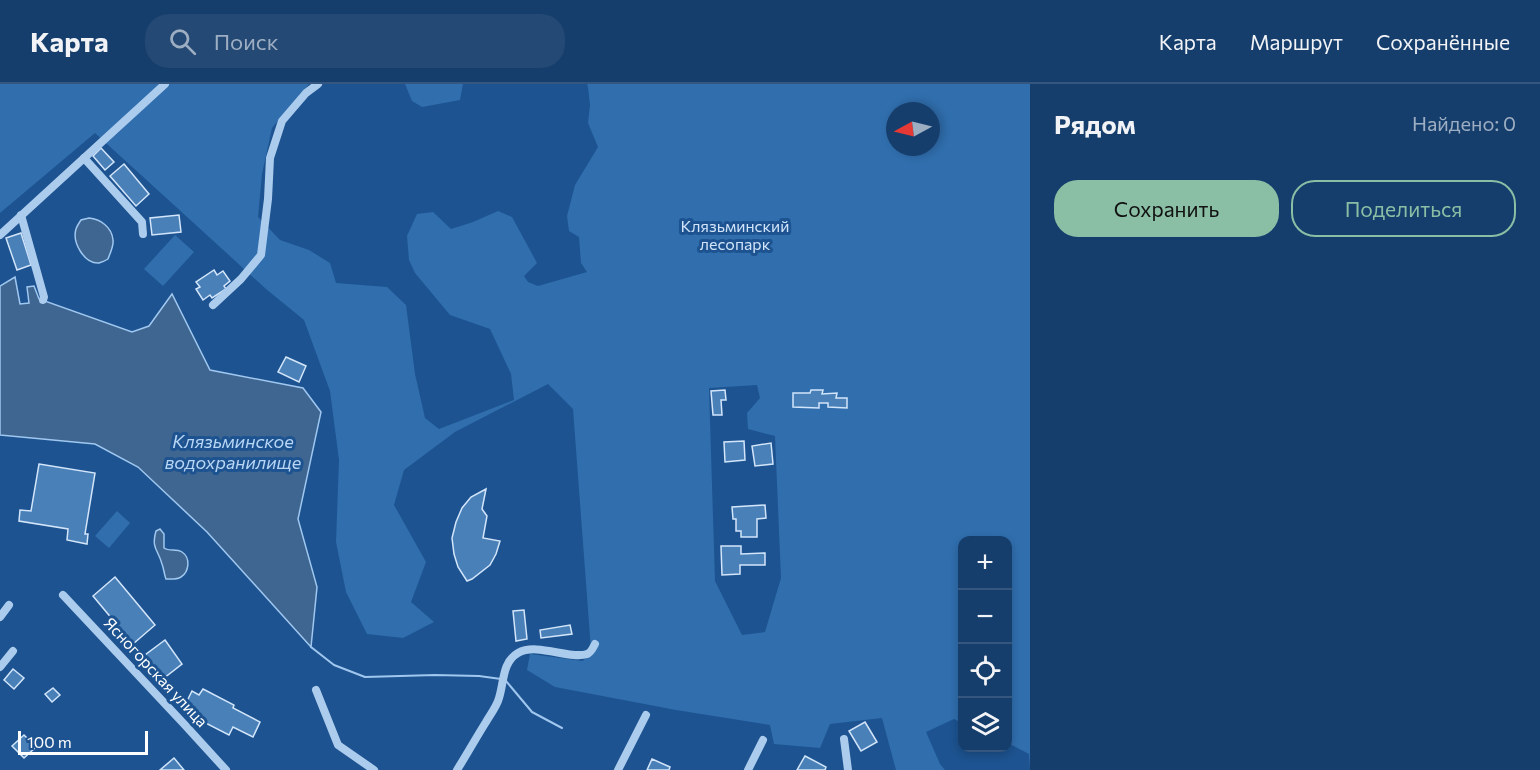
<!DOCTYPE html>
<html lang="ru">
<meta charset="utf-8">
<style>
:root{--surface:#163e6c;--page:#234974;--text:#f1f3f6;--muted:#9eaec2;--line:#35577f;--accent:#8abfa5}
body{margin:0;font-family:Commissioner,sans-serif;background:var(--page);color:var(--text)}
.controls{position:absolute;right:18px;bottom:18px;display:grid;overflow:hidden;border-radius:12px;box-shadow:0 3px 9px #0003}
.controls button{width:54px;height:54px;display:grid;place-items:center;padding:0;border:0;border-bottom:2px solid var(--line);background:var(--surface);color:var(--text);font:30px sans-serif}
.compass{position:absolute;left:886px;top:18px;width:54px;height:54px;border-radius:50%;background:var(--surface);box-shadow:0 3px 9px #0003;rotate:263deg}
.scale{position:absolute;left:18px;bottom:15px;width:130px;box-sizing:border-box;padding-left:6px;border:3px solid #fff;border-top:0;font-size:16px;line-height:21px;white-space:nowrap;color:#fff;-webkit-text-stroke:4px #1d5390;paint-order:stroke}
.list{margin:0;padding:0;list-style:none}
h2{display:flex;justify-content:space-between;align-items:center;height:78px;margin:0;padding:0 24px;font-size:26px}
h2 small{font-size:20px;font-weight:400;color:var(--muted)}
.actions{display:flex;gap:12px;padding:18px 24px}
.actions a{flex:1;padding:14px 0;border:2px solid var(--accent);border-radius:24px;text-align:center;font-size:21px;color:var(--accent)}
.actions .main{background:var(--accent);color:#111}
.icon{flex:none;width:33px;height:33px;fill:none;stroke:currentColor;stroke-width:2;stroke-linecap:round;stroke-linejoin:round}
.map{position:relative;flex:none;width:1030px;height:686px;overflow:hidden}
header{display:flex;align-items:center;gap:36px;box-sizing:border-box;height:84px;padding:0 30px;background:var(--surface);border-bottom:2px solid var(--line)}
header strong{font-size:28px}
nav{display:flex;gap:33px;margin-inline-start:auto;font-size:21px}
.search{width:420px;height:54px;background:var(--page);display:flex;align-items:center;gap:15px;box-sizing:border-box;padding:0 21px;border-radius:24px;color:var(--muted);font-size:22px}
main{display:flex}
aside{flex:1;background:var(--surface)}
.map>svg:first-child{display:block}
</style>
<header>
<strong>Карта</strong>
<div class="search"><svg class="icon" aria-label="search" viewBox="0 0 24 24"><circle cx="10" cy="10" r="6"/><path d="M15 15l6 6"/></svg>Поиск</div>
<nav><a>Карта</a><a>Маршрут</a><a>Сохранённые</a></nav>
</header>
<main>
<div class="map">
<svg width="1030" height="686" viewBox="0 0 1030 686">
<rect width="100%" height="100%" fill="#1d5390"/>
<g fill="#306ead" fill-rule="evenodd">
<path d="M0 0H309L272 44 262 90 258 133 280 156 309 166 330 179 336 199 387 203 406 221 415 290 425 334 439 345 514 316 511 290 490 245 450 231 415 189 409 176 407 152 417 130 433 128 451 145 473 138 498 127 512 133 537 179 524 192 528 198 538 202 587 188 581 179 579 153 569 147 567 132 575 101 598 63 588 39 590 21 588 3 587 0H1030V686L1029 670 1008 659V457H963L962 639 954 635 926 648 940 680 945 686H896L882 634 830 640 820 664 774 660 770 641 676 626 555 603 527 586 530 570 583 577 591 566 573 325 548 300 455 348 404 386 394 421 426 478 411 518 434 538 403 554 367 550 346 508 336 458 339 376 330 307 304 236 266 205 95 49 0 129ZM895 27H931V63H895ZM757 301 760 314 747 329 748 345 775 352 781 494 765 548 742 551 715 497 709 304Z"/>
<path d="M405 0H463L460 16 422 23 412 17Z"/>
<path d="M175 151 194 168 163 202 144 185Z"/>
<path d="M117 427 130 439 109 464 95 452Z"/>
</g>
<g fill="#3e6691" stroke="#9fc7ef" stroke-width="1.5">
<path d="M89 134C100 135 112 143 113 156 114 162 110 169 108 175 105 177 102 178 99 179 84 180 72 158 76 145 77 142 79 139 81 136Z"/>
<path d="M15 193 20 220 29 219 27 203 34 202 39 215 132 248 149 242 172 210 210 286 303 304 321 328 298 435 317 503 311 563 207 448 138 383 95 360 0 351V202Z"/>
<path d="M160 445 164 450V464C170 468 176 464 182 468 191 474 189 488 181 493 176 496 171 495 166 495 164 490 164 485 162 480 158 465 151 465 156 447Z"/>
</g>
<g fill="none" stroke-linecap="round" stroke-linejoin="round">
<g stroke="#9fc7ef" stroke-width="2">
<path d="M311 563 334 581 365 593 435 591 479 592 501 595"/>
<path d="M506 597 532 628 562 644"/>
</g>
</g>
<g fill="#4a80b8" stroke="#d2e5fa" stroke-width="1.5">
<path d="M101 64 114 78 105 86 93 72Z"/>
<path d="M124 80 149 110 136 122 110 92Z"/>
<path d="M179 131 181 148 152 151 150 134Z"/>
<path d="M21 149 31 181 17 186 6 154Z"/>
<path d="M214 186 217 191 223 187 230 197 224 202 226 205 212 214 210 211 203 216 196 205 200 203 196 198Z"/>
<path d="M286 273 306 282 299 298 278 288Z"/>
<path d="M725 306 726 316H721L722 331H713L711 307Z"/>
<path d="M811 306H823L822 310 837 309 836 314H847V324L828 323V319H819V324L793 323V309H810Z"/>
<path d="M744 357 745 376 725 378 724 358Z"/>
<path d="M771 359 773 380 755 382 752 362Z"/>
<path d="M39 380 95 389 85 450H88L87 460 67 456 68 445 19 437 20 426 31 427Z"/>
<path d="M486 405 482 425 487 432 483 454 500 457 496 470 490 481 472 495 467 497 458 483 454 470 452 454 456 438 462 424 471 413Z"/>
<path d="M765 421 766 434 757 435V453H741V447H736V435H733L732 423Z"/>
<path d="M721 462H741V470L765 469V481H740V490L722 491Z"/>
<path d="M115 493 155 541 133 560 93 512Z"/>
<path d="M524 526 527 555 516 557 513 527Z"/>
<path d="M570 541 572 550 541 554 540 546Z"/>
<path d="M165 556 182 580 159 598 141 574Z"/>
<path d="M13 585 24 594 14 605 4 596Z"/>
<path d="M53 604 60 611 52 618 45 610Z"/>
<path d="M203 605 234 621 233 624 260 638 253 653 233 643 229 651 182 627 192 607 199 611Z"/>
<path d="M865 638 877 658 861 667 849 647Z"/>
<path d="M24 651 36 663 24 674 12 662Z"/>
<path d="M805 672 826 683 825 686H797Z"/>
<path d="M174 674 184 686H160Z"/>
<path d="M652 675 670 683 669 686H647Z"/>
</g>
<g fill="none" stroke-linecap="round" stroke-linejoin="round">
<g stroke="#acccee" stroke-width="8">
<path d="M84 74 142 138 143 150"/>
<path d="M21 131 44 213 43 216"/>
<path d="M0 151 165 0"/>
<path d="M213 221 241 195 261 171 268 115 270 74 282 37 306 9 318 0"/>
<path d="M63 511 184 640 226 686"/>
<path d="M0 533 9 521"/>
<path d="M0 583 13 567"/>
<path d="M316 606 338 661 374 686"/>
<path d="M844 655 848 686"/>
<path d="M457 686C467 670 476 654 486 638 490 631 497 622 499 614 504 599 502 578 518 569 537 558 570 576 587 570 591 569 593 564 595 560"/>
<path d="M618 686 646 631"/>
<path d="M748 686 763 656"/>
</g>
</g>
<g text-anchor="middle" stroke-width="6" stroke-linejoin="round" paint-order="stroke">
<g font-size="16" fill="#d2e5fa" stroke="#1d5390">
<text x="735" y="148">Клязьминский<tspan x="735" dy="18">лесопарк</tspan></text>
</g>
<g font-size="16" fill="#fff" stroke="#1d5390">
<text transform="translate(156 588) rotate(47)" y="6">Ясногорская улица</text>
</g>
<g font-size="18" font-style="italic" fill="#b8d6f5" stroke="#1d5390">
<text x="233" y="364">Клязьминское<tspan x="233" dy="21">водохранилище</tspan></text>
</g>
</g>
</svg>
<div class="controls">
<button>+</button>
<button>−</button>
<button><svg class="icon" aria-label="locate" viewBox="0 0 24 24"><circle cx="12" cy="12" r="6"/><path d="M12 2v4M12 18v4M2 12h4M18 12h4"/></svg></button>
<button><svg class="icon" aria-label="layers" viewBox="0 0 24 24"><path d="M12 4l9 5-9 5-9-5zM3 14l9 5 9-5"/></svg></button>
</div>
<svg class="compass" viewBox="-18 -18 36 36"><path d="M0-13l5 13h-10z" fill="#e53935"/><path d="M0 13l5-13h-10z" fill="#9eaec2"/></svg>
<div class="scale">100 m</div>
</div>
<aside>
<h2>Рядом<small>Найдено: 0</small></h2>
<ul class="list">
</ul>
<div class="actions"><a class="main">Сохранить</a><a>Поделиться</a></div>
</aside>
</main>
